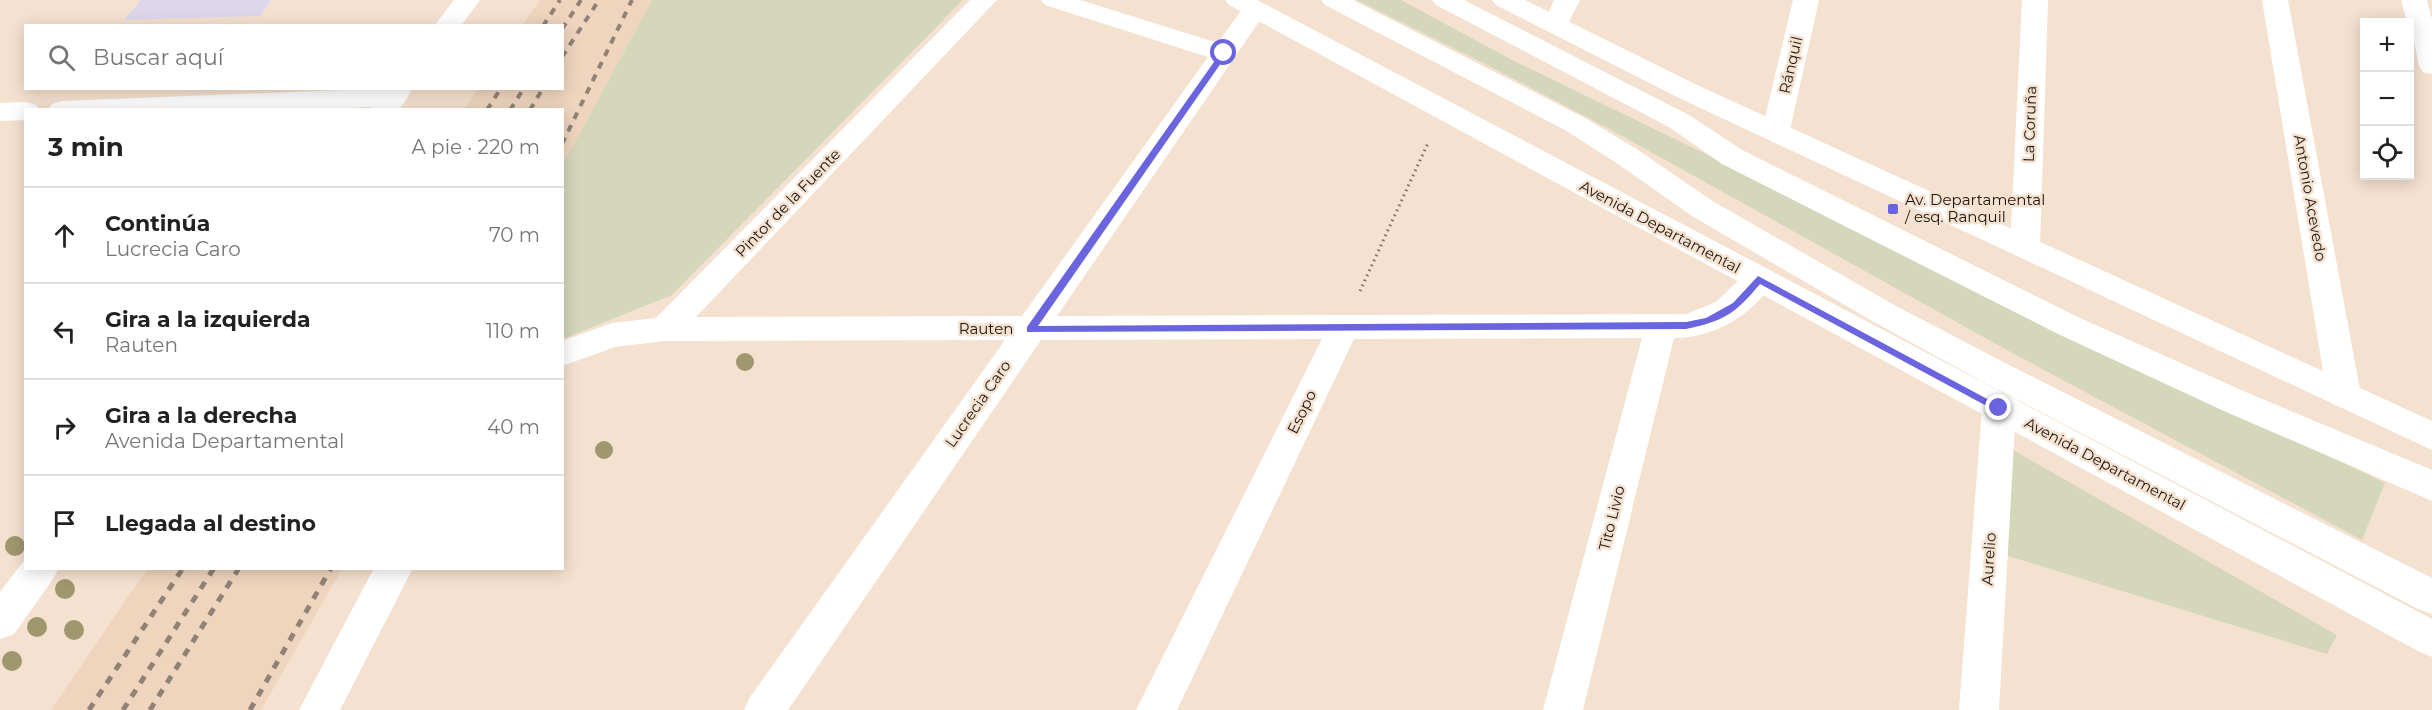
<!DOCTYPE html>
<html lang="es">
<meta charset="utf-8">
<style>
:root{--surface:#fff;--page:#f2f2f2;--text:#222;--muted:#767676;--line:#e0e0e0}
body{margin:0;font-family:Montserrat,sans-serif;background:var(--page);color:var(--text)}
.controls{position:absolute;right:18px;top:18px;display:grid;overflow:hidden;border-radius:0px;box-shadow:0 3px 15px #0003}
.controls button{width:54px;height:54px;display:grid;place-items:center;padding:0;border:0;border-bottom:2px solid var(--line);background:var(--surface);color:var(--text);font:30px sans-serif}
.stop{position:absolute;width:18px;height:18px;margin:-14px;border:4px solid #6a65df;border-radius:50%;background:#fff}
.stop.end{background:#6a65df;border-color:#fff;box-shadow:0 2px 6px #0008}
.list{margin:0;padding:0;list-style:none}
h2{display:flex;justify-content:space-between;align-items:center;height:78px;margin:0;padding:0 24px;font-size:26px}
h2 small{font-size:20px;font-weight:400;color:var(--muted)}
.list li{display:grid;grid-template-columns:39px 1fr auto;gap:18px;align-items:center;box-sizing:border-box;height:96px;padding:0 24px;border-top:2px solid var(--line)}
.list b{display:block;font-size:22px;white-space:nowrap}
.list p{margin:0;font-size:20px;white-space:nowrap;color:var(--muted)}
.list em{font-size:20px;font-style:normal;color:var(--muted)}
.icon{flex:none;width:33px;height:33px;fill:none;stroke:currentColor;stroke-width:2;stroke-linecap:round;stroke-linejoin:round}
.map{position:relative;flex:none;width:2432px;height:710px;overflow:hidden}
.search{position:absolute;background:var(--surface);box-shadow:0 3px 15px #0003;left:24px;top:24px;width:540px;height:66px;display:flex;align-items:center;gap:15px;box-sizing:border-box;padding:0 21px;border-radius:0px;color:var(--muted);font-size:22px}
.panel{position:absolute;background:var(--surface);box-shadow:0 3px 15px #0003;left:24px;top:108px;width:540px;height:462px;border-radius:0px}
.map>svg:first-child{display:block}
</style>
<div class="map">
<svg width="2432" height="710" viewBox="0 0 2432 710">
<rect width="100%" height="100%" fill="#f5e1cf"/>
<g fill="#efd5be">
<path d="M540 0H652L563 164 562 110H464L478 89 562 88V26L522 25Z"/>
<path d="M147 569V568L342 569 261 710H51Z"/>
</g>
<path fill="#ddd7ed" d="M141 0H271L260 16 124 20Z"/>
<g fill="#d5d7bb">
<path d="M652 0H963L672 295 563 339V164Z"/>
<path d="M1357 0H1401L1514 61 2385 483 2362 540 2005 349 1613 131 1495 69Z"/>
<path d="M2006 446 2337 635 2327 654 2002 554Z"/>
</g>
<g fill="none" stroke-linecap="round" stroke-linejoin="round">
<path stroke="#7f7266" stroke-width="3" stroke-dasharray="1.5 4" stroke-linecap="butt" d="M1360 291 1428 143"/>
<g fill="#fff" fill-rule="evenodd">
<path d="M970 0H997L696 317 1022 316 1208 57 1045 5 1041 0H1080L1218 43 1245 5 1254 2 1263 5 1267 10 1057 316 1686 314 1716 302 1748 271 1759 268 1770 271 1775 279C1754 314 1716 338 1674 338L1583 710H1543L1642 338 1354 339 1177 710H1136L1322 339 1041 340 788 710H744L750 697 1005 340 665 341 615 347 562 366V341L612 323 656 318Z"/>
<path d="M1321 0H1353L1585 118 1638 150 1714 202 1896 306 2009 365 2432 578V614L2418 609 1985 383 1874 322 1692 216 1618 164 1565 130 1325 5Z"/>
<path d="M1432 0H1464L1689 115 1742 150 2080 318 2248 393 2432 470V501L2224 411 2058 334 1722 164 1669 127 1436 5Z"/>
<path d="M1554 0H1580L1565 30 1556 33 1547 30 1543 25Z"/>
<path d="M1793 0H1819L1790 130 1786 136 1776 139 1766 136 1762 130Z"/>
<path d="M2022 0H2048L2040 247 2036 255 2025 258 2014 255 2010 247Z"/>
<path d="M2262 0H2288L2361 395 2356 404 2344 408 2332 404 2327 395Z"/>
<path d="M2401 0H2427L2432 19V74L2423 72 2419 66 2410 22H2407Z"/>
<path d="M392 88 404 91 408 97 404 103 394 106 295 110H48L52 104 62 101Z"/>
<path d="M26 102 36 105 39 110H26V120L0 121V103Z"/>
<path d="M1999 395 2011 399 2016 408 1999 710H1959L1982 408 1987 399Z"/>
<path d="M374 568H413L340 710H299Z"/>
</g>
<g fill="#fff" fill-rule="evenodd">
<path d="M454 0H480L461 26H434Z"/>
<path d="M1225 0H1257L2432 619V657L2418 651 1229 5Z"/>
<path d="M1492 0H1525L1697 85 2432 421V450L1677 97 1496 5Z"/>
<path d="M386 88H413L399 110H370Z"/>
<path d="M26 558V568H59L53 579 14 634 0 639V592Z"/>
</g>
<g stroke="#908275" stroke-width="4" stroke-dasharray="7 7" stroke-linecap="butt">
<path d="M543 26 560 0"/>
<path d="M562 29 581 0"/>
<path d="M562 57 599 0"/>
<path d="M487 110 501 88"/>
<path d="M510 110 524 88"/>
<path d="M530 110 543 88"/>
<path d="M562 144 632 0"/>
</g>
<g stroke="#908275" stroke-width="5" stroke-dasharray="8 8" stroke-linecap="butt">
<path d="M89 710 183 568"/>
<path d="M123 710 214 568"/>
<path d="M150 710 239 568"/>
<path d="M250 710 331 568"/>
</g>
</g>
<g fill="#9f976e">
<circle cx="745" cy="362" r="9"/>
<circle cx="604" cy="450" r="9"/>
<circle cx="15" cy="546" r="10"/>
<circle cx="65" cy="589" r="10"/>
<circle cx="37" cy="627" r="10"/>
<circle cx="74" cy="630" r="10"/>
<circle cx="12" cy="661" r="10"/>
</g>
<path fill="#6a65df" d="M1224 51 1228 53 1038 326 1686 322 1706 318 1733 303 1758 276 2004 408 1999 412 1996 411 1760 284C1735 314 1724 321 1686 329L1027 332V327L1221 52Z"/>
<rect fill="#6a65df" stroke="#f5e1cf" stroke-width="2" x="1887" y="203" width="12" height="12" rx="3"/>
<g text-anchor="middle" stroke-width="5" stroke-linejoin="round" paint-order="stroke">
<g font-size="15" fill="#1c150e" stroke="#f5e1cf">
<text transform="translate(1791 65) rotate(-77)" y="5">Ránquil</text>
<text transform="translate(2030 124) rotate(-88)" y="5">La Coruña</text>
<text transform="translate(2310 198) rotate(80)" y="5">Antonio Acevedo</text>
<text transform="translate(788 203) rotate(-46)" y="5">Pintor de la Fuente</text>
<text transform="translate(1660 227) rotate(28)" y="5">Avenida Departamental</text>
<text x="986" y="334">Rauten</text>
<text transform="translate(978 404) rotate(-55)" y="5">Lucrecia Caro</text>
<text transform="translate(1302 412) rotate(-64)" y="5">Esopo</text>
<text transform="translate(2105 464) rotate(28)" y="5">Avenida Departamental</text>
<text transform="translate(1612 518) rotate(-76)" y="5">Tito Livio</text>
<text transform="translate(1989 559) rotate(-86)" y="5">Aurelio</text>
</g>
<g font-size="15" fill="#1c150e" stroke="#f5e1cf" text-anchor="start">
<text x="1905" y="205">Av. Departamental<tspan x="1905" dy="17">/ esq. Ranquil</tspan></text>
</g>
</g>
</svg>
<div class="controls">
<button>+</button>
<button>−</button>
<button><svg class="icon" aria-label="locate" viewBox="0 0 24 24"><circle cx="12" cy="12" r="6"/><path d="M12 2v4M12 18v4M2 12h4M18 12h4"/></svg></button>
</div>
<div class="stop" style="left:1224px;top:53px"></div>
<div class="stop end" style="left:1999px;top:408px"></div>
<div class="search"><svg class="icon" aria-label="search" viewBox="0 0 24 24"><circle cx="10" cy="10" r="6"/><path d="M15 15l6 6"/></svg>Buscar aquí</div>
<section class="panel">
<h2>3 min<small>A pie · 220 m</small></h2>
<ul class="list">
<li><svg class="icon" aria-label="ahead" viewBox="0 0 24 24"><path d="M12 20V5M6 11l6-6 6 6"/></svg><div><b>Continúa</b><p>Lucrecia Caro</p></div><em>70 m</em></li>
<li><svg class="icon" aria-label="left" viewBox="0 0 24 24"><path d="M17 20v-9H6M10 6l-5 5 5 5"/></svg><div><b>Gira a la izquierda</b><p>Rauten</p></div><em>110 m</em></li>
<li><svg class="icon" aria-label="right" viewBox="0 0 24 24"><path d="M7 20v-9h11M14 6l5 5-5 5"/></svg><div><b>Gira a la derecha</b><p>Avenida Departamental</p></div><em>40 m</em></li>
<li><svg class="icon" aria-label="arrive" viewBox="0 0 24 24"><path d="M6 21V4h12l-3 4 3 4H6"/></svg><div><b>Llegada al destino</b></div></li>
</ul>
</section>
</div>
